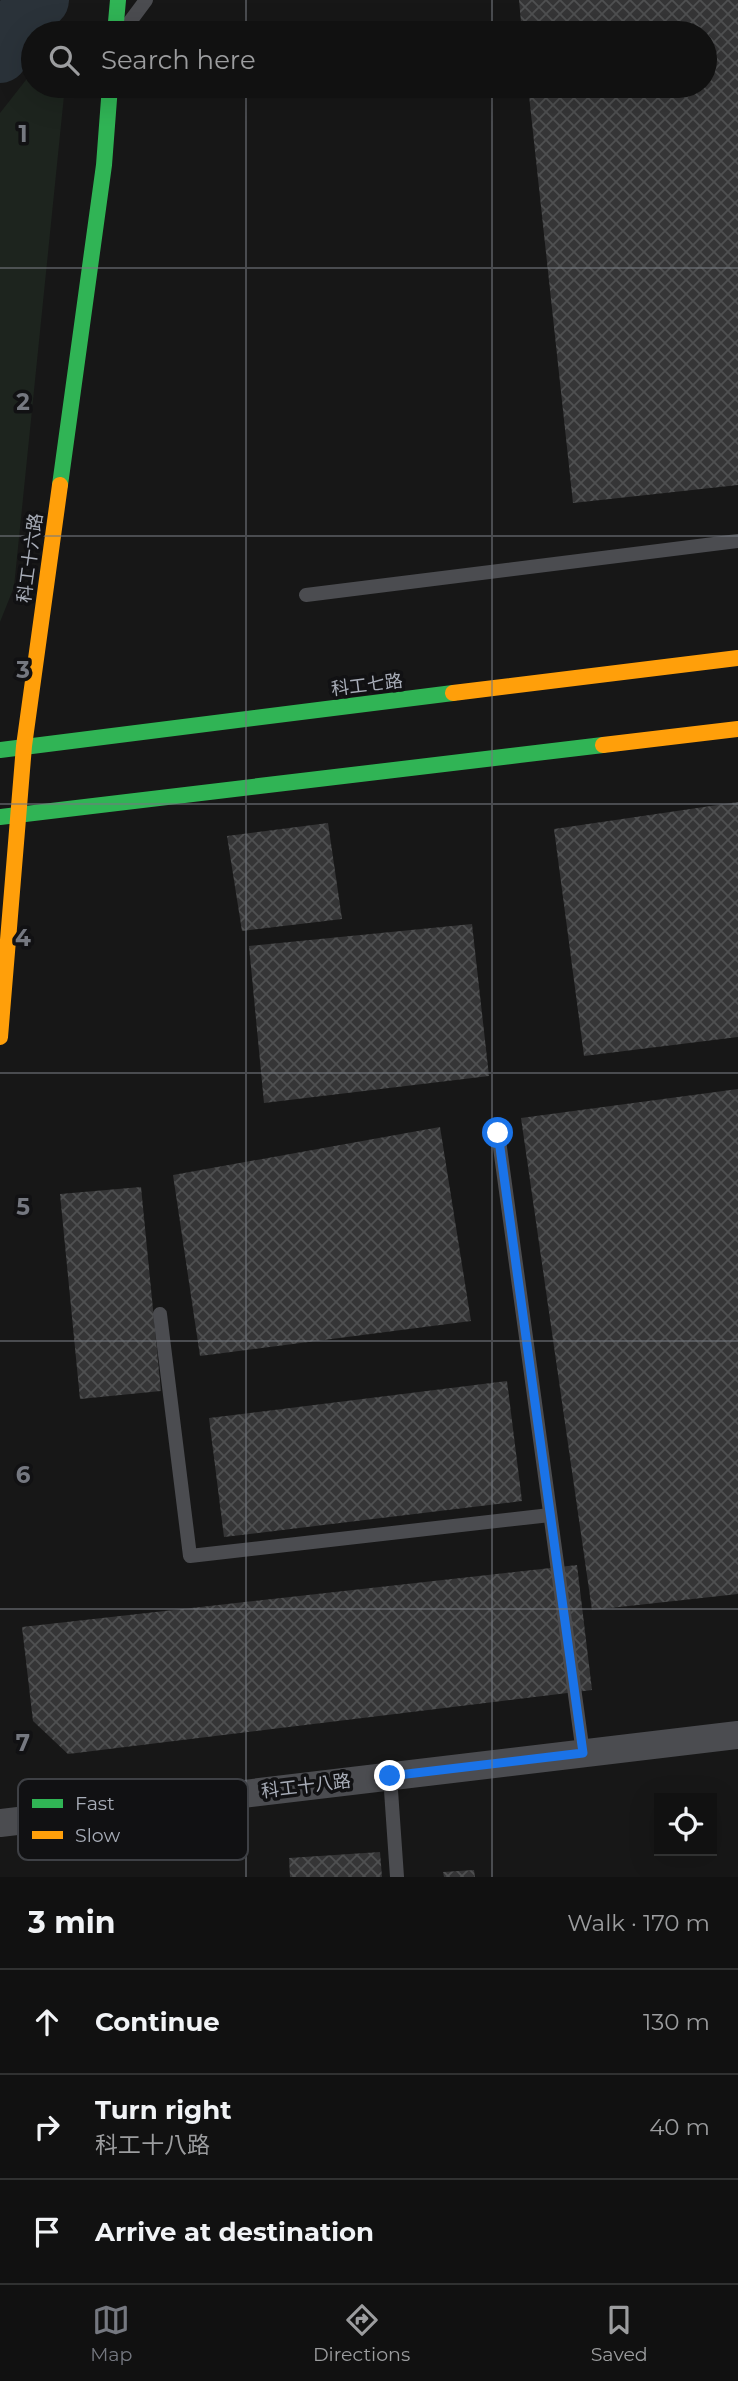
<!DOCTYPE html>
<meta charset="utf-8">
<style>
:root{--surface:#111;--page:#1a1a1a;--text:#f1f3f6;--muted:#9c9d9f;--line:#303131;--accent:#757880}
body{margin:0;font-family:Montserrat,"Noto Sans TC",sans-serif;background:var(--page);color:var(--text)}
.controls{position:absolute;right:21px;bottom:21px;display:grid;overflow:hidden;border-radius:0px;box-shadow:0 7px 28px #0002}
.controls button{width:63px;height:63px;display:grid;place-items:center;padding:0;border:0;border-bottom:2px solid var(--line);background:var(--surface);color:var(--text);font:35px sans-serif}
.stop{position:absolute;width:21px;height:21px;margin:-16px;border:5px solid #1a73e8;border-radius:50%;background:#fff}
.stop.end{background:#1a73e8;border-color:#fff;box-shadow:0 2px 7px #0008}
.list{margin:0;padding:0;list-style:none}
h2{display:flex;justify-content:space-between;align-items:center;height:91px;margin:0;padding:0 28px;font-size:30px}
h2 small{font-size:23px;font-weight:400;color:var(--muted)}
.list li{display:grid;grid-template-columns:46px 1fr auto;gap:21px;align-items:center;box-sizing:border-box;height:105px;padding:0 28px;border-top:2px solid var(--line)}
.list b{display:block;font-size:26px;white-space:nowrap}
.list p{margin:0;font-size:23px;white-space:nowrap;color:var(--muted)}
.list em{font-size:23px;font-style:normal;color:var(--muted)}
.icon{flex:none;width:38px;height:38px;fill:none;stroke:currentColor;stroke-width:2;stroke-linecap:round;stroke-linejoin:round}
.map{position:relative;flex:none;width:738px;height:1877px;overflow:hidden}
.search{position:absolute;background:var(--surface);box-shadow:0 7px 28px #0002;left:21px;right:21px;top:21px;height:77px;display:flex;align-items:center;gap:18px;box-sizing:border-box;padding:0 24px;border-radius:38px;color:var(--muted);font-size:26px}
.sheet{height:406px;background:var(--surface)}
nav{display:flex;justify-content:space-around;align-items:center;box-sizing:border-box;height:98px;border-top:2px solid var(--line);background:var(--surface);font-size:19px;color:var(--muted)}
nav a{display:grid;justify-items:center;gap:4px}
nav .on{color:var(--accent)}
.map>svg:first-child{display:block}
</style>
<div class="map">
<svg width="738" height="1877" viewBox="0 0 738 1877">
<defs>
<pattern id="building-cross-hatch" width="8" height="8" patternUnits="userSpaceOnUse" patternTransform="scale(1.75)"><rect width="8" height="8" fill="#353536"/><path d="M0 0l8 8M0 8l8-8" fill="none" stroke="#4f5051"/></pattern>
</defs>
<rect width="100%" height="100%" fill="#171717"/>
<path fill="#1d241e" d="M33 71V86H65L14 587 0 622V113Z"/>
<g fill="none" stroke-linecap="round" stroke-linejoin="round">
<path stroke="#2a3239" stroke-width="56" d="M0 55 23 17 41 0"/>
</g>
<g fill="url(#building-cross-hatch)">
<path d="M519 0H738V485L573 503 528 86H705V33H522Z"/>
<path d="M738 802V1037L584 1056 554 829Z"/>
<path d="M328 823 342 919 242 931 227 836Z"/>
<path d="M472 924 489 1076 264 1103 249 946Z"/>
<path d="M738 1089V1594L592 1610 521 1118Z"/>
<path d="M440 1127 471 1321 200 1356 173 1175Z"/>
<path d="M141 1187 161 1391 80 1399 60 1194Z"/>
<path d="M507 1381 522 1501 224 1537 209 1418Z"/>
<path d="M577 1565 592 1690 68 1754 33 1721 22 1627Z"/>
<path d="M380 1852 382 1877H290L289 1858Z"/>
<path d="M474 1870 475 1877H444L443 1872Z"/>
</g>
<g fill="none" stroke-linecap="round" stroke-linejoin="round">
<g stroke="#4b4c50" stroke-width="14">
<path d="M126 27 146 0"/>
<path d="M306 595 738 541"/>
<path d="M498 1133 583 1753"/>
<path d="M160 1314 190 1556 550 1515"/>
<path d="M390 1776 397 1877"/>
</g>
<path stroke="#4b4c50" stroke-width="28" d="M0 1823 738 1735"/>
<g stroke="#30b455" stroke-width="16">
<path d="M115 33 118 0"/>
<path d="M60 485 104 165 110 86"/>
<path d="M0 750 453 693"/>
<path d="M0 817 603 745"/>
</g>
<g stroke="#ff9f0a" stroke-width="16">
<path d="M453 693 738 658"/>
<path d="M603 745 738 729"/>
<path d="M0 1037 24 746 60 485"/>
</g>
</g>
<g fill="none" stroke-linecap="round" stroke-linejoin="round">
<path stroke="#1a73e8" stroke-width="9" d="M390 1776 583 1753 498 1133"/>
</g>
<path fill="none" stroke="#757880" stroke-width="2" stroke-opacity="0.55" d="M246 0V33M492 0V33M246 86V1877M492 86V1877M0 268H738M0 536H738M0 804H738M0 1073H738M0 1341H738M0 1609H738"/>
<g text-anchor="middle" stroke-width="7" stroke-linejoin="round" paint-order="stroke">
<g font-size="18" fill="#a8adb8" stroke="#111113">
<text transform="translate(30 558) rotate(-82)" y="6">科工十六路</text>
<text transform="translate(367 685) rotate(-7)" y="6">科工七路</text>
<text transform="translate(306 1786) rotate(-7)" y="6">科工十八路</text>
</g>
</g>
<rect x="18" y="1779" width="230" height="81" rx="10" fill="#111113" stroke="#3e4045" stroke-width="2"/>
<rect x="32" y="1799" width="31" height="9" fill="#30b455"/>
<rect x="32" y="1831" width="31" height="8" fill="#ff9f0a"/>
<g font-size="19" fill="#a8adb8">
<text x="75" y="1810">Fast</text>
<text x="75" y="1842">Slow</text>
</g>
<g font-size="23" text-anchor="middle" font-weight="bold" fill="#757880" stroke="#111113" stroke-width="7" stroke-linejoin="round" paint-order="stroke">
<text x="23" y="142">1</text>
<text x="23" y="410">2</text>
<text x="23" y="678">3</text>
<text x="23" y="946">4</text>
<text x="23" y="1215">5</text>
<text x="23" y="1483">6</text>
<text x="23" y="1751">7</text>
</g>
</svg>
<div class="controls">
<button><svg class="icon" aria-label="locate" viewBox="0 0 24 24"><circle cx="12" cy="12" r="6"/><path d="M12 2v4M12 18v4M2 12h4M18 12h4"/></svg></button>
</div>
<div class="stop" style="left:498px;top:1133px"></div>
<div class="stop end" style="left:390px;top:1776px"></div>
<div class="search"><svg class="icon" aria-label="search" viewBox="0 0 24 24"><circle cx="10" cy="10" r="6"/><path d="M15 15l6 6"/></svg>Search here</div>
</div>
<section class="sheet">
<h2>3 min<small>Walk · 170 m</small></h2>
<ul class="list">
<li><svg class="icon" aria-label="ahead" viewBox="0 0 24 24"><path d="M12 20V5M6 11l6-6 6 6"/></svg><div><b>Continue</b></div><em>130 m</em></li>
<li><svg class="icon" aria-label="right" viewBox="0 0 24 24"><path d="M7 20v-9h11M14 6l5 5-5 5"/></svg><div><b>Turn right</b><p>科工十八路</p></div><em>40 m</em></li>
<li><svg class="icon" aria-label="arrive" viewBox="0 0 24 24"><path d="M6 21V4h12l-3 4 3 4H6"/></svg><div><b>Arrive at destination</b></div></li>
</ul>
</section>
<nav>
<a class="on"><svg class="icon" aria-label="map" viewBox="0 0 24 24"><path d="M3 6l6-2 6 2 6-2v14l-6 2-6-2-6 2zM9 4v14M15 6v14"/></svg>Map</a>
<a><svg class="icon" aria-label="directions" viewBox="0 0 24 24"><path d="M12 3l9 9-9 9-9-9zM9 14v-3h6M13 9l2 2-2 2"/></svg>Directions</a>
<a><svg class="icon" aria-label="saved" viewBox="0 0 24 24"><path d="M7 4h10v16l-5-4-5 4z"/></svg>Saved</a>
</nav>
